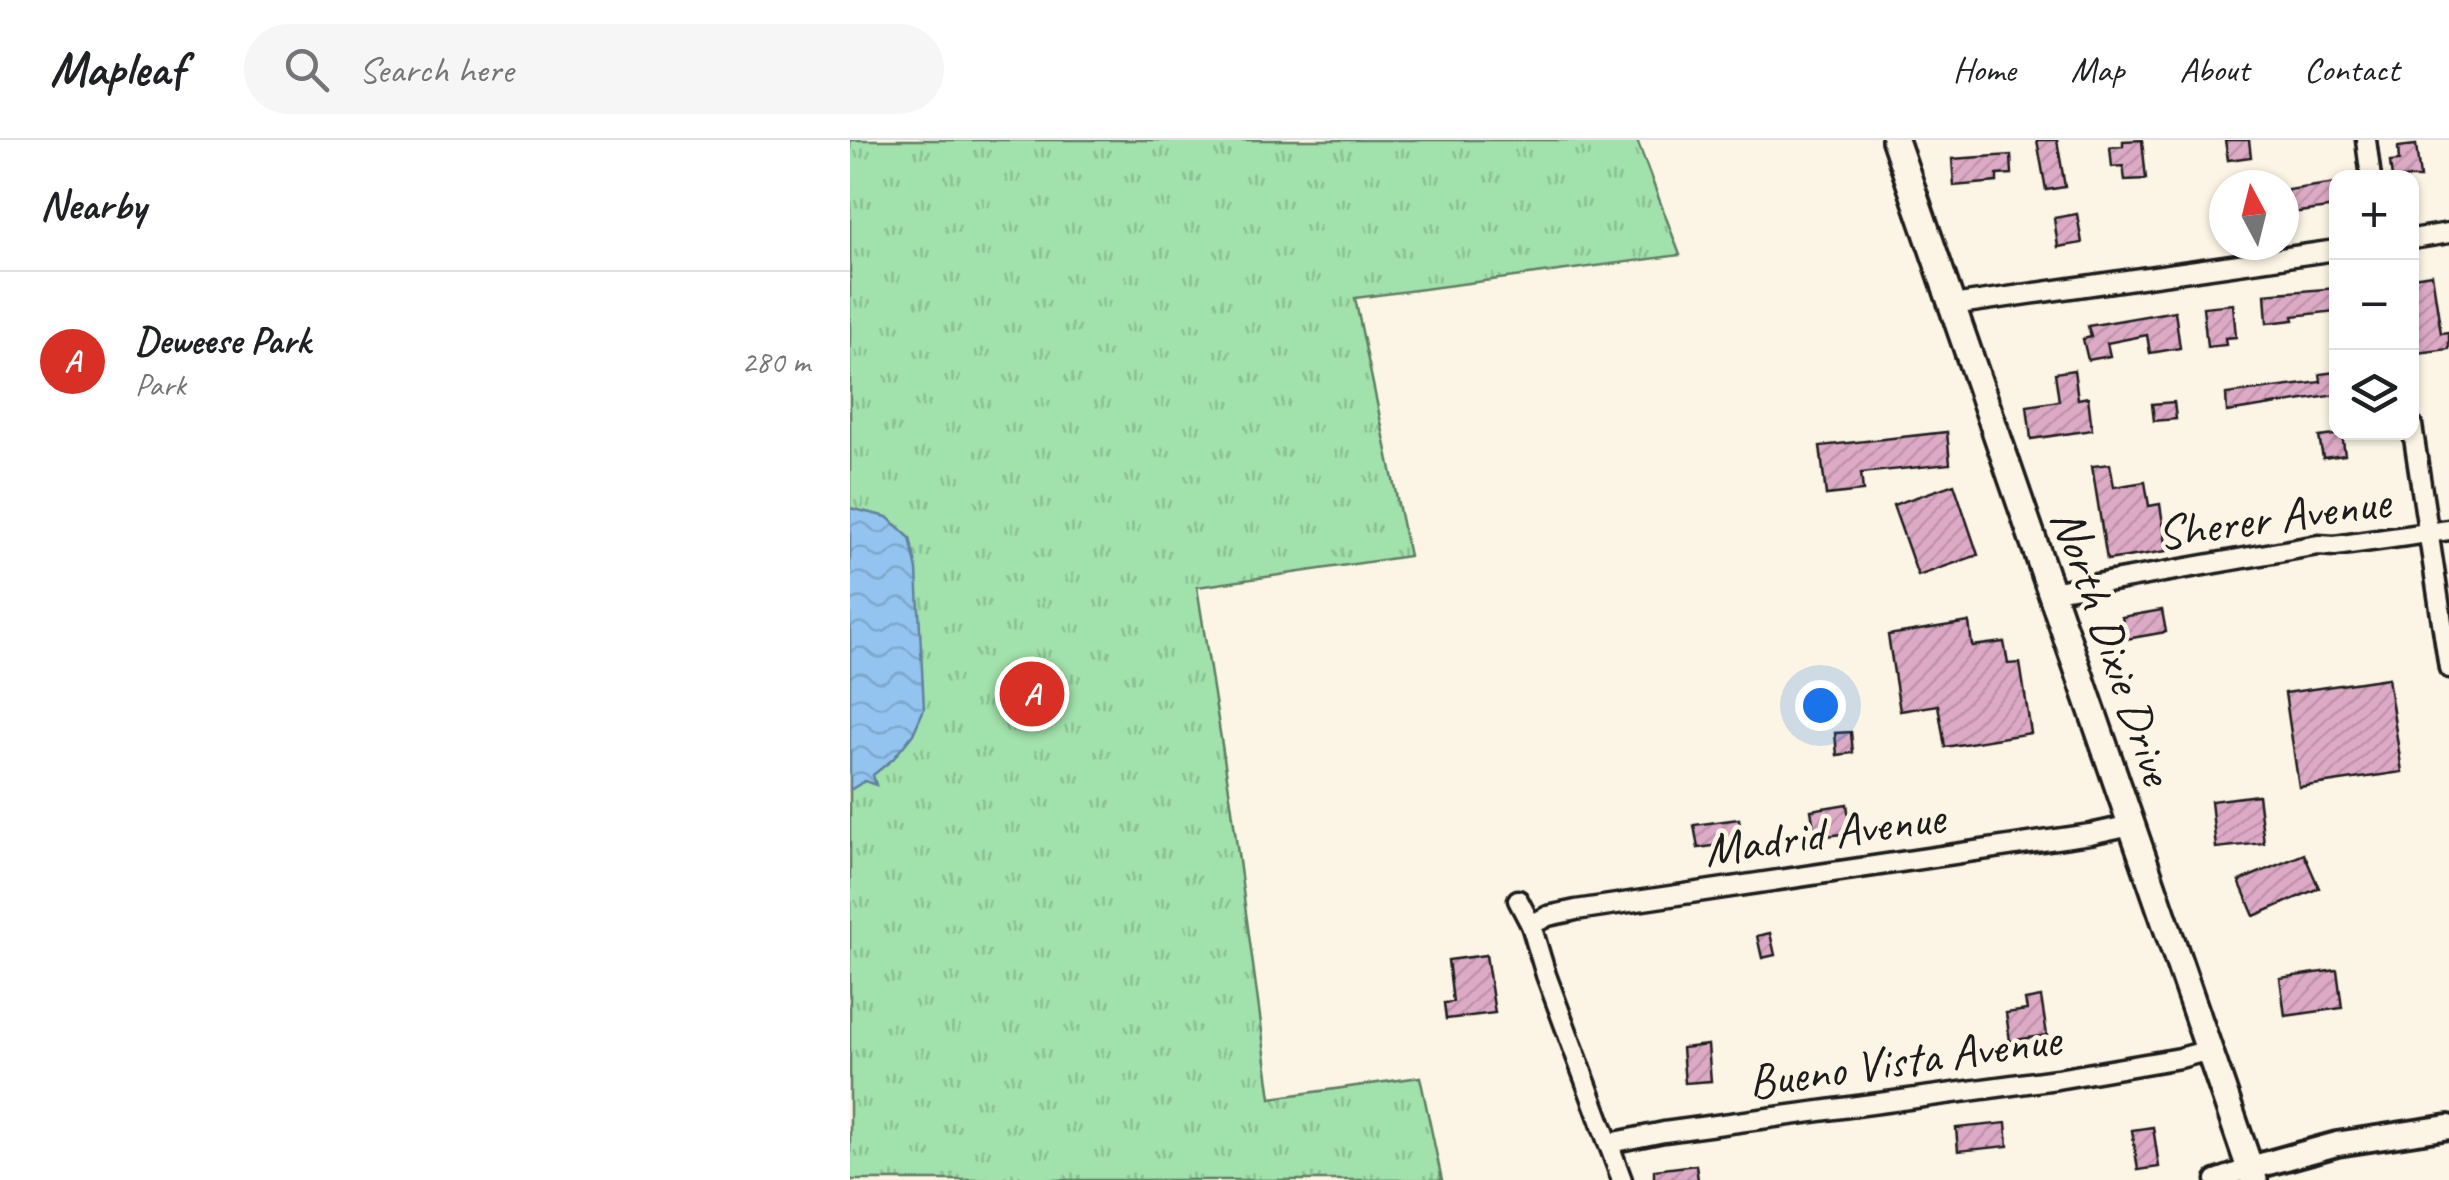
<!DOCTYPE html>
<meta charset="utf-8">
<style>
:root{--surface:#fff;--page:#f6f6f6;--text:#202124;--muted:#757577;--line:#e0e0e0;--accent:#d93025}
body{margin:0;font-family:Caveat,sans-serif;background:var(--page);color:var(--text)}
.controls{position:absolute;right:30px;top:30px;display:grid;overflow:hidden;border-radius:20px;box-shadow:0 2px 8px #0004}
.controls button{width:90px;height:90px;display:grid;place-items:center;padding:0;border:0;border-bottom:2px solid var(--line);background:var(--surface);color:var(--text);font:50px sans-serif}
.compass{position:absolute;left:1359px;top:30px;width:90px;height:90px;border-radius:50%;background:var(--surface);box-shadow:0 2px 8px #0004;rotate:353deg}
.you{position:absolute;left:970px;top:565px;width:35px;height:35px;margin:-25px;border:8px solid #fff;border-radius:50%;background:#1a73e8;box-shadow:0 0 0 15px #1a73e833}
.badge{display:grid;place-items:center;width:65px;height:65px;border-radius:50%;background:var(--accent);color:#fff;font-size:32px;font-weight:700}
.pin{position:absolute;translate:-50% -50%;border:5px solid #fff;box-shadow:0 2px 10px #0006}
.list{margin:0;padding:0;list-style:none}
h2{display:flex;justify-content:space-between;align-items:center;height:130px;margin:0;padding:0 40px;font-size:42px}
h2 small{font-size:32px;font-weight:400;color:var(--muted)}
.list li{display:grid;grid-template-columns:65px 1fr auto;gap:30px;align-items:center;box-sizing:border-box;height:180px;padding:0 40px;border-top:2px solid var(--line)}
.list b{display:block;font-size:38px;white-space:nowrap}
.list p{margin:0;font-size:32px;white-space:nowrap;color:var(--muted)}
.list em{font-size:32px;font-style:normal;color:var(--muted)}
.icon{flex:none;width:55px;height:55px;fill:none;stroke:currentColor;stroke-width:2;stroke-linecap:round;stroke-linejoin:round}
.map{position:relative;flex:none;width:1599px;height:1040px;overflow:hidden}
header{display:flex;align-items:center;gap:60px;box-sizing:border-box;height:140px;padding:0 50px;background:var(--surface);border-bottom:2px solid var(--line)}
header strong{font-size:48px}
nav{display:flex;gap:55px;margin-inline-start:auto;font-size:35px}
.search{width:700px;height:90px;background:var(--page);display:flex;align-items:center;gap:25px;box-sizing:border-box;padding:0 35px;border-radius:55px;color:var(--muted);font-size:38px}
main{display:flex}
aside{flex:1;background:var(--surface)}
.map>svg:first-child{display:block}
</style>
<header>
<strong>Mapleaf</strong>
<div class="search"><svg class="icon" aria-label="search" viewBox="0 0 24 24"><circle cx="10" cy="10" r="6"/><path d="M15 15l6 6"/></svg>Search here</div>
<nav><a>Home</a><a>Map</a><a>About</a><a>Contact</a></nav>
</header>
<main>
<aside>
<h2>Nearby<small></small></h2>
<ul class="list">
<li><span class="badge">A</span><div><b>Deweese Park</b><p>Park</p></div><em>280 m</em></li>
</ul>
</aside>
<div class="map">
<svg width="1599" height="1040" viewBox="0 0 1599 1040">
<defs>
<pattern id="park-tufts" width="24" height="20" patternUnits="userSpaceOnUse" patternTransform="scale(2.5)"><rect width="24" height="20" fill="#a1e1ab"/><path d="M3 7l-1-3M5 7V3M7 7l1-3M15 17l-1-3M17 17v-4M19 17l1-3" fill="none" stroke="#8ac093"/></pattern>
<pattern id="water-waves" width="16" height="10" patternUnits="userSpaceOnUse" patternTransform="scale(2.5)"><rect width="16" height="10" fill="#92c4ef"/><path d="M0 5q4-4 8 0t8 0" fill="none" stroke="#7da8cc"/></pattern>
<pattern id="building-hatch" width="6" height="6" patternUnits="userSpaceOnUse" patternTransform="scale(2.5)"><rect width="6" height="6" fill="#ddaac6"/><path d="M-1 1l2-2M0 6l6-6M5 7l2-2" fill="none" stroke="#bd92aa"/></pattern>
</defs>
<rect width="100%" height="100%" fill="#fcf5e5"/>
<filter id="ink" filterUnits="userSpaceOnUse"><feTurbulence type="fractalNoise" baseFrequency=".01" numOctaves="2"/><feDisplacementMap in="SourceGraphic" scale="20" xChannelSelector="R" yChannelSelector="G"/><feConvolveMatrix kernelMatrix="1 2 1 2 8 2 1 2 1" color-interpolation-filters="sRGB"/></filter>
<g filter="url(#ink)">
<path fill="url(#park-tufts)" stroke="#5e7e64" stroke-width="2.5" d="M0 0H787L830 115 505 158 559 416 347 447 381 662 421 958 570 937 592 1040H0Z"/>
<path fill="url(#water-waves)" stroke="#63819b" stroke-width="2.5" d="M0 368 37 377 60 398 67 430 74 569 63 594 43 619 23 635 26 645 15 641 0 650Z"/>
<g fill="url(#building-hatch)" stroke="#1c1c1c" stroke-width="2.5">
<path d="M1187 0H1207L1215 47 1196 50Z"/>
<path d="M1292 0 1296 39 1275 40 1273 26 1262 27 1260 7 1273 6V1Z"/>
<path d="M1375 0H1399L1401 17 1378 20Z"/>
<path d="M1566 5 1570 38H1542L1540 22 1549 21 1548 7Z"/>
<path d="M1161 15 1162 34 1147 35V42L1104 46 1102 19Z"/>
<path d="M1486 43V67L1441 73 1438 50Z"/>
<path d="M1227 74 1232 103 1208 107 1204 78Z"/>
<path d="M1582 134 1591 193 1599 192V209L1567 213 1562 174V149H1564L1562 137Z"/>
<path d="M1486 148V171L1443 176 1444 180 1417 183 1415 154Z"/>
<path d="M1383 164 1386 197 1375 198 1376 205 1357 207 1353 167Z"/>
<path d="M1325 171 1330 208 1300 213 1297 195 1257 203 1260 216 1238 220 1233 199 1241 197 1238 186Z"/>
<path d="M1224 230 1228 259 1238 257 1242 290 1181 299 1177 266 1209 261 1205 233Z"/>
<path d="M1486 232V255L1377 272 1376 254 1471 242 1470 234Z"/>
<path d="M1324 262 1326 279 1304 281 1302 264Z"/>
<path d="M1097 292 1100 324 1011 333 1013 351 976 355 970 306Z"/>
<path d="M1492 294 1495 315 1473 318 1469 297Z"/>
<path d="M1260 324 1264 347 1295 342 1299 366 1310 364 1317 411 1257 420 1242 326Z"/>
<path d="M1104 344 1128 415 1068 436 1043 365Z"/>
<path d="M1312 470 1316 492 1276 499 1272 477Z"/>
<path d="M1119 482 1122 506 1154 502 1158 524 1170 523 1181 593 1095 607 1088 565 1050 571 1038 495Z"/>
<path d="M1538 538 1552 632 1449 647 1435 553Z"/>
<path d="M1001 592 1003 613 987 615 985 593Z"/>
<path d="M1408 655 1414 703 1366 708 1361 661Z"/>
<path d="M997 664 1001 693 976 696 975 687 964 689 961 670Z"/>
<path d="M889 679 892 702 848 708 844 685Z"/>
<path d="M1454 714 1469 748 1404 776 1389 741Z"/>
<path d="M920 793 925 815 912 818 907 796Z"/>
<path d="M636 815 645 873 596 879 594 863 603 862 598 820Z"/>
<path d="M1487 830 1492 868 1435 876 1430 838Z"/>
<path d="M1191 857 1197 895 1160 901 1156 873 1177 870 1175 860Z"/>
<path d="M858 905 861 941 835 943 832 908Z"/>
<path d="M1156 983 1158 1006 1108 1011 1106 988Z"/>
<path d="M1303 987 1309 1027 1288 1030 1282 990Z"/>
<path d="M846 1025 848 1040H804V1030Z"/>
</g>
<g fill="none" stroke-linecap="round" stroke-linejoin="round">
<g stroke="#1c1c1c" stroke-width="25">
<g id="minor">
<path d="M1516 0 1521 38"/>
<path d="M1562 99 1599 93"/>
<path d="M1102 165 1486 110"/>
<path d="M1562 285 1599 528"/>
<path d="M1200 452 1468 405 1485 406 1599 390"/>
<path d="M668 760 681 785 696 835 772 1040"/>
<path d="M681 785 698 776 726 770 1240 694 1281 685"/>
<path d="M760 1003 814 992 1207 939 1330 918 1359 910"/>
<path d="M1366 1040 1400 1028"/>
</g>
</g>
<g stroke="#1c1c1c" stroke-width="30">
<path id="tertiary" d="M1400 1028 1487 1004 1599 987"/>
</g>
<g stroke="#1c1c1c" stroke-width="32">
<path id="secondary" d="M1045 0 1404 1040"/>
</g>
<use href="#minor" stroke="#fcf5e5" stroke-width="18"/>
<use href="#tertiary" stroke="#fcf5e5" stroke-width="22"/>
<use href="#secondary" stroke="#fcf5e5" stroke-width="25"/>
</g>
</g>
<g text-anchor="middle" stroke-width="9" stroke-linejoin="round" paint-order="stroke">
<g font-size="48" fill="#1c1c1c" stroke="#fcf5e5">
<text transform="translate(1423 376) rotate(-8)" y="17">Sherer Avenue</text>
<text transform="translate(1264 506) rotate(71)" y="17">North Dixie Drive</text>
<text transform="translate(974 692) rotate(-8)" y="17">Madrid Avenue</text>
<text transform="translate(1054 919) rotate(-8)" y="17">Bueno Vista Avenue</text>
</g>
</g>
</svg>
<div class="controls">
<button>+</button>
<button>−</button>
<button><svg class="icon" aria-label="layers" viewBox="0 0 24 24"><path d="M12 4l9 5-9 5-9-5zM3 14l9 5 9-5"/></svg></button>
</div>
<svg class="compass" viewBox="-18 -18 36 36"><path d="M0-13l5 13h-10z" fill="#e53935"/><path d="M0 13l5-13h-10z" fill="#757577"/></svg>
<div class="you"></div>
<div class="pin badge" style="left:182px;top:554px">A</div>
</div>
</main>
